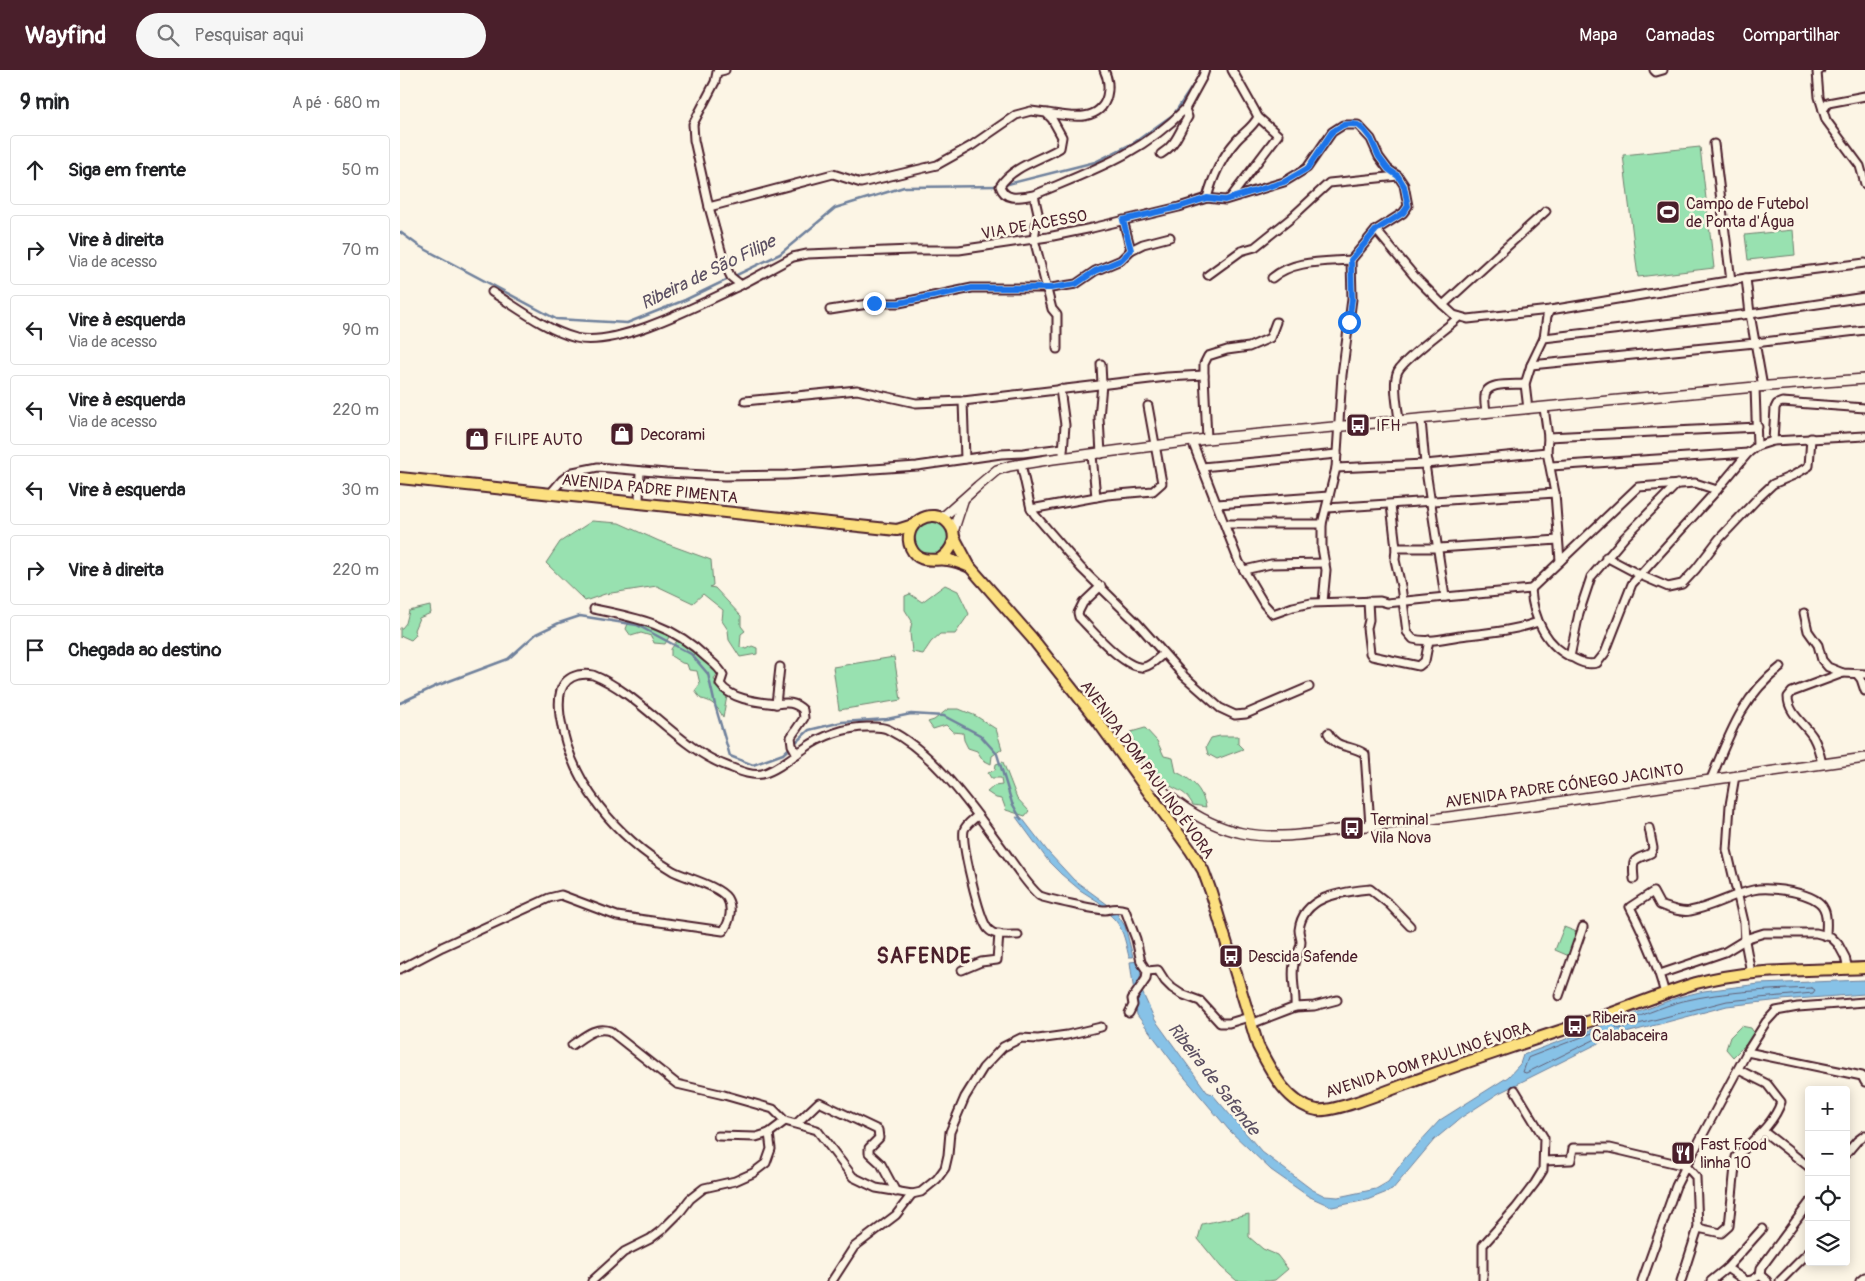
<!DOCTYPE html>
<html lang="pt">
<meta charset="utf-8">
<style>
:root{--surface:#fff;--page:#f6f6f6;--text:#202124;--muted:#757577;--line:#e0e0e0;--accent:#4a1f2b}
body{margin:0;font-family:Pangolin,sans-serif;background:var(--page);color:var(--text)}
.controls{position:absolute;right:15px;bottom:15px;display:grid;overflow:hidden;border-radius:5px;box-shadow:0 2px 12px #0003}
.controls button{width:45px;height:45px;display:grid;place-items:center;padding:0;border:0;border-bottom:1px solid var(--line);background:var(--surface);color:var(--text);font:25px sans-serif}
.stop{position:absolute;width:15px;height:15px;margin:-11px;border:4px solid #1a73e8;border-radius:50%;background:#fff}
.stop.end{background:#1a73e8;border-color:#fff;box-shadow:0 1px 5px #0008}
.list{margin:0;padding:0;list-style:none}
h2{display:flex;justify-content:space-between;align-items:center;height:65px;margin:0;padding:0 20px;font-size:21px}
h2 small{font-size:16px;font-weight:400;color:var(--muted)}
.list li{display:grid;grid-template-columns:32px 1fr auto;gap:15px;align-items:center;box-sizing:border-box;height:70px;margin:0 10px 10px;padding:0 10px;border:1px solid var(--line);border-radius:5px}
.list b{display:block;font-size:19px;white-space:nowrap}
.list p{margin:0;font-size:16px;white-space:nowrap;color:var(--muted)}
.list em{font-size:16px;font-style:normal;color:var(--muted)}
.icon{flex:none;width:28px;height:28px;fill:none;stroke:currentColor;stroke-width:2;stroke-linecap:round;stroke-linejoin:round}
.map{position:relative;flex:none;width:1465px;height:1211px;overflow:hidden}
header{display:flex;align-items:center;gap:30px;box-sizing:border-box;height:70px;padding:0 25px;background:var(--accent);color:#fff}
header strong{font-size:24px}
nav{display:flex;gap:28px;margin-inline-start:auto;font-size:18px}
.search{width:350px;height:45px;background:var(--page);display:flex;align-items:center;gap:12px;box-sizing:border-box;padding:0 18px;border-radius:28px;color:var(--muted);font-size:19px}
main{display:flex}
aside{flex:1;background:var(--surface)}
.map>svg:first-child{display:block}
</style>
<header>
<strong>Wayfind</strong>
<div class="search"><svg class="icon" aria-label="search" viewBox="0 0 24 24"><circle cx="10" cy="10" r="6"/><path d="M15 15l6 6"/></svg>Pesquisar aqui</div>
<nav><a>Mapa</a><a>Camadas</a><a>Compartilhar</a></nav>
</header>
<main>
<aside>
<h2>9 min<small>A pé · 680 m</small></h2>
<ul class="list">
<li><svg class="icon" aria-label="ahead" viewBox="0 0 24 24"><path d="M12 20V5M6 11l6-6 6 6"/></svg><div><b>Siga em frente</b></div><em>50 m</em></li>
<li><svg class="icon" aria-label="right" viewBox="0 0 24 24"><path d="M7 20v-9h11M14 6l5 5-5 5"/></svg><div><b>Vire à direita</b><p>Via de acesso</p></div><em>70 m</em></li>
<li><svg class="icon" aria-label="left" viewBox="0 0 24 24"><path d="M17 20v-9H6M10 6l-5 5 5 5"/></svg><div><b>Vire à esquerda</b><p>Via de acesso</p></div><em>90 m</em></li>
<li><svg class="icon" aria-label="left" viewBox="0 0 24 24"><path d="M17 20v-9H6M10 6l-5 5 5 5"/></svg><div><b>Vire à esquerda</b><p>Via de acesso</p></div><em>220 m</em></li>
<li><svg class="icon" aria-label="left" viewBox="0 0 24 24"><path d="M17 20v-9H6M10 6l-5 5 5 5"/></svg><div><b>Vire à esquerda</b></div><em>30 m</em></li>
<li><svg class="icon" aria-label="right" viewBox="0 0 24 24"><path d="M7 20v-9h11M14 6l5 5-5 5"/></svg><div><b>Vire à direita</b></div><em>220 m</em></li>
<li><svg class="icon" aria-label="arrive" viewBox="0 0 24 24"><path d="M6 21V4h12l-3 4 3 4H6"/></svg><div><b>Chegada ao destino</b></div></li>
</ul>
</aside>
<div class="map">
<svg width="1465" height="1211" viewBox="0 0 1465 1211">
<rect width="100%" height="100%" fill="#fcf5e5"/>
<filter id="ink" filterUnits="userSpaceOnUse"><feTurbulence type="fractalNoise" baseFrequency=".02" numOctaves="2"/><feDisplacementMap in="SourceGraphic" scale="10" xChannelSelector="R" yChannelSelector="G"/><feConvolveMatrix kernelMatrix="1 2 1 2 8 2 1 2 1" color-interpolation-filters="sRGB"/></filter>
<g filter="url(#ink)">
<g fill="#98e1b0" stroke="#71806e">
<path d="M1300 77 1314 198 1238 207 1223 85Z"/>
<path d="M1393 160 1395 185 1348 190 1345 165Z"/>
<circle cx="532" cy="468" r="17"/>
<path d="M192 451 219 453 259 471 311 490 313 515 310 517 315 518 341 546V556L345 561 341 564 340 577 347 579 352 576 357 578V584L340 587 329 570 328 560 322 551 323 540 303 524 293 533 257 516 205 524 185 531 146 493 160 472Z"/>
<path d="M545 515 558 521 569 544 555 564H540L531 572 523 584 512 582 510 563 512 551 505 540V526L510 524 522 532Z"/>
<path d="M30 536 31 543 19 548 14 560 16 565 11 570 2 566 0 568V558H2L6 553 9 541Z"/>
<path d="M229 551C235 551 236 552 241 554 248 556 258 556 265 558L269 567 265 574 254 573 251 566 241 563 231 566 226 559Z"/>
<path d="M279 568 291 569V579L317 596V604L314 610 321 613 328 621 323 647C318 637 311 630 301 629L295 621 300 614 297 601 289 600 287 594 282 593 271 586V579Z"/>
<path d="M494 587 501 630 439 640 433 597Z"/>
<path d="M548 639H559L576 646 596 659 602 679 592 686 591 694 583 690 577 681 568 678 564 670 563 663 553 662 546 655 533 659 528 652 534 650Z"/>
<path d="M745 658 757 671 764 686 773 688 776 702C792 709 802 719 806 737L793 735C784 719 780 723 766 713 753 703 732 678 731 662Z"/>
<path d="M820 666H838V674L843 679 817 689 808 684 806 677 811 668Z"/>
<path d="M603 692 617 728 629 741 625 746 606 740 602 729 596 728 587 722 594 716 602 715 601 708H591L588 703 595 700 596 694Z"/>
<path d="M1164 857 1177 862 1169 886 1155 880Z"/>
<path d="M1341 956 1351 958 1354 963 1347 973 1333 987 1326 979 1330 967Z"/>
<path d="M849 1144V1167L863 1179 877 1185 888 1199 875 1210 869 1211H837L821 1197 798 1169 802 1154Z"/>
</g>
<g fill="#87c2e7" stroke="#6f819c">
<path d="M616 747 622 748 649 783 674 810 711 837 705 839 699 832 680 820 661 804 649 792Z"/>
<path d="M715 841 725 856 733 887H729C724 867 723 854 706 842Z"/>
<path d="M738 891 741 900 739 915 755 950 807 1022 812 1024 862 1082 911 1119 925 1126 938 1127 976 1119 988 1112 1006 1087 1040 1050 1108 1007 1120 994 1123 985 1279 927 1304 921 1359 914 1465 910V924L1381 930 1327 936 1211 967 1099 1023 1062 1047 1034 1070 992 1120 967 1130 932 1137 908 1126 871 1100 829 1060 780 1002 737 945 730 892Z"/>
</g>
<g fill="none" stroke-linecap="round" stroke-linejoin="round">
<g stroke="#626076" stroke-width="1">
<path d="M1412 918 1415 920 1413 923 1327 931 1219 959 1216 957 1217 955C1239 947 1260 937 1283 931 1325 921 1369 920 1412 918Z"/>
<path d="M1201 960 1204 962V965L1126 1003 1123 1002 1128 988Z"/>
</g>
<g stroke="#6f819c" stroke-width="2.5">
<path d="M604 115 695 92 735 72 774 44 798 8"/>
<path d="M0 162 19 176 156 249 227 253 285 230 380 184 435 138 504 117 599 116"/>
<path d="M0 633 36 616 108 589 136 564 159 553 180 546 237 555 291 584 308 604 315 635 330 686 353 695 383 684 409 660 442 652 487 649 511 644 544 646 580 665 597 684 612 733 621 749"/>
</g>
<g stroke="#4a1f2b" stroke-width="11">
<g id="minor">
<path d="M325 0 317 2 315 12 293 54 294 70 309 137 325 195 331 207 341 215 393 187 407 184 512 180H559L648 167 692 158 779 137 807 128 825 130 884 112 907 98 932 62 943 55H958L971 69 979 87 988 99 998 106 1004 115 1008 136 1003 143 976 160 951 190"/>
<path d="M1254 0 1256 2 1263 0"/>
<path d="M1420 0 1417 2 1419 27 1423 40"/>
<path d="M1465 26 1428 33 1423 40 1426 50 1460 96 1465 114"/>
<path d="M647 43C668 46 700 54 707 26 709 18 708 8 704 0"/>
<path d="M1314 74 1331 211"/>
<path d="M761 84C776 75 779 62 788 47L785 39 803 6 805 0"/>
<path d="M634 125C690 101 742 84 785 39"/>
<path d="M831 127 878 65 858 47"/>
<path d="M807 128C813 106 821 88 836 71 843 63 853 57 858 47L855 41 832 0"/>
<path d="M309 137 433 104 461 113 537 95 571 76 616 45 631 41 646 43 652 49 662 67 660 78C640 90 613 96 600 116 605 132 621 127 634 125L638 143 634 169 652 239 657 245V279"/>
<path d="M723 150 731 180"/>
<path d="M976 160 1016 208 1043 235 1054 245 1068 249 1150 240 1346 208 1465 193"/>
<path d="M808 205 841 181 855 177 890 149 929 113 998 106"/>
<path d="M872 208C893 190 924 192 951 190"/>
<path d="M1346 208 1350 244 1465 227"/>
<path d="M92 222C118 238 146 260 176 268 218 278 302 233 341 215"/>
<path d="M1043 235 1146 141"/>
<path d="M430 240 474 233H499L572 218H651L676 214 695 201 721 190 731 180 743 174 770 167"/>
<path d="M1144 268 1147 246 1150 240"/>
<path d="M701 294 702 314 699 348 701 384"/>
<path d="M1363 317 1350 244 1144 268 1131 295 1355 273 1465 260"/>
<path d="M660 319 665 355 663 382"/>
<path d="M345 331 457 320 516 333 563 331 767 307 804 305"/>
<path d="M563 331 565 389"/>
<path d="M1128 339 1125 314 1131 295"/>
<path d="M1086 343C1086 338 1084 332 1085 326 1086 311 1114 315 1125 314"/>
<path d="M1021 350 1025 394 1045 527 1131 519 1238 417 1295 413 1317 420 1348 383 1357 376 1355 317"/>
<path d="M999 351C998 338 992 312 998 301 1004 289 1047 258 1059 247"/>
<path d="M1148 367 1358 357"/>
<path d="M807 369 804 305V294L808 286 827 280 849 277 870 268 876 252"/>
<path d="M792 371 839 492 864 534 873 544 893 537 911 533 980 531 987 533 1045 527"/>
<path d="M1373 371 1375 338 1377 334 1382 332 1465 338"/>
<path d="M1357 376 1373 371 1465 366"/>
<path d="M692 385 696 427"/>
<path d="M621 394 631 439 635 445 681 498 737 553 784 606 820 638 835 645 846 644 909 617"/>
<path d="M1151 396 1348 383"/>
<path d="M802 397 937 384"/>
<path d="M936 398 1025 394 1147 382"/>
<path d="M1155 423 1160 491"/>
<path d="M150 424 162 410 173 402 198 397 266 403 325 406 386 405 517 396 601 384 623 383 663 378"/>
<path d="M239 432 240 401"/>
<path d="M817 434 929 426"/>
<path d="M991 435 996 478 995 490 1001 516 1007 562 1013 569C1028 573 1045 568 1060 566 1086 563 1113 561 1138 552"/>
<path d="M927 438 1155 423 1147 382 1148 367 1144 338"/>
<path d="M631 439 707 425 753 421 762 413 748 336"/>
<path d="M825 454H922"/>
<path d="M996 478H1039L1158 470"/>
<path d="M1206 487 1240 505 1268 517 1282 514 1296 499 1319 469 1357 429 1373 414 1394 405 1409 396 1411 368"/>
<path d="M844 500 871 494 925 493"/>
<path d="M701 516 683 533 678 543 679 547C692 560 725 600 744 597 751 596 758 588 763 584"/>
<path d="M1131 519C1133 548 1146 577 1175 589 1183 593 1188 595 1197 593L1205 583 1232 514 1317 420"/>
<path d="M968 531 969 550 967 558 970 583 972 586 1019 596 1025 591 1029 570"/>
<path d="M923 532 926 500 922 478V454L936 398 942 305 952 229 951 190"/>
<path d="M194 539C239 548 273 555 307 588 313 593 320 598 323 605L320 614C331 630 359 632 376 634"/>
<path d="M1404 543 1408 561 1418 575 1422 590 1428 597 1443 603 1465 604"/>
<path d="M1170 587 1179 543 1191 507 1224 468 1277 414"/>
<path d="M380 597 376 634C387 632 395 632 403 640L404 648 391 667 392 675 397 684"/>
<path d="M1457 604 1461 609 1465 621"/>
<path d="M928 663C937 680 951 674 965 684L970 755"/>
<path d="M1422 694C1420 684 1418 676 1413 667 1405 654 1388 643 1388 627L1392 622 1443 603"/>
<path d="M1335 706 1330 735 1327 780 1344 852 1345 871 1351 903"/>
<path d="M1311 709C1329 666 1342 626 1381 597"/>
<path d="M577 746C573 750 566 754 564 760 561 773 579 848 588 859 595 867 609 865 618 865"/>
<path d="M1234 809C1232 787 1233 791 1251 783L1253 778 1249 758"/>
<path d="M0 899 42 877 149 828 161 825 217 846 323 861C330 853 333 838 327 828 319 816 287 808 273 801 216 767 170 713 160 646 158 629 158 610 178 605 183 604 189 604 193 605 241 624 278 678 327 696 338 700 350 706 362 704 377 700 392 687 405 678 422 666 446 657 467 657 474 657 480 656 487 659 536 683 573 739 605 782 613 793 630 819 640 826 647 829 697 840 705 840 712 839 717 837 725 840L736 869 741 892 747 901 746 909 732 929 733 935 729 943"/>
<path d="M562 900 581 892 597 890 599 864"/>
<path d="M747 901 758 900 765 911 772 918 781 924 800 931 820 953H829L849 947"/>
<path d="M1260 904 1325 882 1348 868 1364 863H1416L1431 867 1438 874 1445 887 1448 899"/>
<path d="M1265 924C1257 893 1245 866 1230 837L1253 822 1260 835C1269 838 1281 843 1290 841 1312 837 1331 825 1353 820 1369 816 1417 822 1424 839 1428 847 1426 857 1426 866"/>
<path d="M1159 926 1183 857"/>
<path d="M895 937 914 936 937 930"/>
<path d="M851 954 895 937C896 923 891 908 894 894 895 887 901 879 901 872 901 868 899 864 899 860 903 825 943 822 970 819L989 834 1010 856"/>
<path d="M172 975C184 967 195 956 210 961L277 1014 324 1025 373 1039 385 1051 417 1060 453 1107 476 1118 512 1124 521 1122 537 1109 545 1098 548 1085 550 1062 565 1027 583 998 603 977 621 968 638 969 667 965 701 957"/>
<path d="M1347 982 1462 1006 1465 1012"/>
<path d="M397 1053 419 1032 478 1060 479 1068 469 1078V1083L481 1094 496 1122"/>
<path d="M1363 1061 1409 1097"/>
<path d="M318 1066 356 1067 369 1063 385 1051"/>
<path d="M1446 1084 1457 1071 1465 1065"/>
<path d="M1144 1091 1171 1090 1173 1078H1210L1286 1096 1296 1107 1298 1158"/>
<path d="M1327 1198 1362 1159"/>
<path d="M1360 1205 1367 1211"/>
<path d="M192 1211 224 1182 250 1169 262 1160 280 1142 290 1129 304 1118 335 1111 353 1103 366 1093 371 1079 369 1063"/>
<path d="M432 1211 454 1177 496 1145 512 1124"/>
<path d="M1083 1211V1175L1116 1138 1135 1113 1143 1100 1144 1068 1115 1020"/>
<path d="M1242 1211 1276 1116 1286 1096 1347 982 1366 952 1376 941 1398 937 1465 932"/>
<path d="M1281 1211 1298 1158 1321 1163 1329 1156 1336 1087C1352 1071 1374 1054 1381 1032L1367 1014 1339 1000"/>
<path d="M1311 1211 1327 1198 1346 1211 1352 1210 1360 1205 1361 1198 1409 1133"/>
<path d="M1380 1211 1409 1182"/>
<path d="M1460 1211 1465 1207"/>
</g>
</g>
<g stroke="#4a1f2b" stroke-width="12">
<g id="tertiary">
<path d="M542 448 578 416 597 400 610 396 653 389 807 369 1355 317 1465 309"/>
<path d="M553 462 563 431"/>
<path d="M725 683C757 719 794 753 842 763 888 772 931 759 977 755 1053 748 1128 736 1204 725 1291 712 1378 700 1465 688"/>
</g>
</g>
<g stroke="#4a1f2b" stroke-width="14">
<g id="primary">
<path d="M0 408 497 460 513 455"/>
<path d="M554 467 570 497 632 568 699 653 791 781 803 800 811 822 858 976C871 1001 887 1034 917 1040 937 1043 1004 1014 1025 1007 1080 987 1135 969 1190 951 1225 939 1260 924 1296 913 1351 898 1409 901 1465 898"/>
<path d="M540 489C552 481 559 466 549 454 532 434 500 455 511 478 519 495 534 488 548 490 556 491 563 494 570 497"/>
</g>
</g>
<use href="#minor" stroke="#fcf5e5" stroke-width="7"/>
<use href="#tertiary" stroke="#fcf5e5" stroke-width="9"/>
<use href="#primary" stroke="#fce080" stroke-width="10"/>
</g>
</g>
<g fill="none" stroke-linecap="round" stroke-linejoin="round" filter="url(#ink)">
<path stroke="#1a73e8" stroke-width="6" d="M474 233H499L572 218H651L676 214 695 201 721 190 731 180 723 150 779 137 807 128 825 130 884 112 908 98 932 62 943 55 952 54 958 55 964 60 971 69 979 87 988 99 998 106 1004 116 1008 136 1003 143 976 160 951 190 952 229 949 252"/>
</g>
<defs>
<g id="stadium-square" transform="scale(1.25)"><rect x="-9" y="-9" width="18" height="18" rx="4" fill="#4a1f2b" stroke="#fcf5e5"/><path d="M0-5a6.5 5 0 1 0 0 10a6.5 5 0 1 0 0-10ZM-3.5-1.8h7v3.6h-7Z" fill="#fff"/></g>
<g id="bus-square" transform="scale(1.25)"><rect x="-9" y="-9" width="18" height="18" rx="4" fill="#4a1f2b" stroke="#fcf5e5"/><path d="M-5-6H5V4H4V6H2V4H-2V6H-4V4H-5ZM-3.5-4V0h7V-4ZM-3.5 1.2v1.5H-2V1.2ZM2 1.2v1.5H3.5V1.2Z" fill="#fff"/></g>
<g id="shop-square" transform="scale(1.25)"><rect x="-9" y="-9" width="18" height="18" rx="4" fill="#4a1f2b" stroke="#fcf5e5"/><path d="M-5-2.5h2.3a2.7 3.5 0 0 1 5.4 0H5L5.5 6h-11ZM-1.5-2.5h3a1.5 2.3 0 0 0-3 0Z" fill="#fff"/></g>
<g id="restaurant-square" transform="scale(1.25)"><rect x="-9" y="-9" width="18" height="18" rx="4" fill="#4a1f2b" stroke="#fcf5e5"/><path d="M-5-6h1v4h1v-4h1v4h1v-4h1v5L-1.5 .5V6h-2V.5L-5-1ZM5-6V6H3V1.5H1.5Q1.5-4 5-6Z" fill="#fff"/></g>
</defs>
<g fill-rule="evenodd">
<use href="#stadium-square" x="1268" y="142"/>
<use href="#bus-square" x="958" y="355"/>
<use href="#shop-square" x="222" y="364"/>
<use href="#shop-square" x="77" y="369"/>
<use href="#bus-square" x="952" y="758"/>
<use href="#bus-square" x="831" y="886"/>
<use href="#bus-square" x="1175" y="956"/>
<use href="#restaurant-square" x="1283" y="1083"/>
</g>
<g text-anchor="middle" stroke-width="5" stroke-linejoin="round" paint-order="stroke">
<g font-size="16" fill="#4a1f2b" stroke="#fcf5e5" text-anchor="start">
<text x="1286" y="139">Campo de Futebol<tspan x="1286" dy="18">de Ponta d'Água</tspan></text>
<text x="976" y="361">IFH</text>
<text x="240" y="370">Decorami</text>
<text x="94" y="375">FILIPE AUTO</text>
<text x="970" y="755">Terminal<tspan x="970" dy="18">Vila Nova</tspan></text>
<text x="848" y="892">Descida Safende</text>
<text x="1192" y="953">Ribeira<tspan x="1192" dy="18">Calabaceira</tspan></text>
<text x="1300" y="1080">Fast Food<tspan x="1300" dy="18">linha 10</tspan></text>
</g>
<g font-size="16" fill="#4a1f2b" stroke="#fcf5e5">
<text transform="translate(634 154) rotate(-10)" y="6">VIA DE ACESSO</text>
<text transform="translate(250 418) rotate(6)" y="6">AVENIDA PADRE PIMENTA</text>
<text transform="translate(748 699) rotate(54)" y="6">AVENIDA DOM PAULINO ÉVORA</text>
<text transform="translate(1164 715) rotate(-8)" y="6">AVENIDA PADRE CÓNEGO JACINTO</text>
<text transform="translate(1028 989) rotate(-18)" y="6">AVENIDA DOM PAULINO ÉVORA</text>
</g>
<g font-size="18" font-style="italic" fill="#5c5063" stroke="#fcf5e5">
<text transform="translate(308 202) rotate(-26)" y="6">Ribeira de São Filipe</text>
<text transform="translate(814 1009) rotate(52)" y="6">Ribeira de Safende</text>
</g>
<g font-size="21" font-weight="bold" letter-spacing="1" fill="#4a1f2b" stroke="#fcf5e5">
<text x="524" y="893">SAFENDE</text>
</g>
</g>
</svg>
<div class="controls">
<button>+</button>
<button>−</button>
<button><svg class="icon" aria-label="locate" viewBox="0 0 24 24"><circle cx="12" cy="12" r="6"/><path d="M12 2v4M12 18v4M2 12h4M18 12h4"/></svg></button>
<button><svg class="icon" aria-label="layers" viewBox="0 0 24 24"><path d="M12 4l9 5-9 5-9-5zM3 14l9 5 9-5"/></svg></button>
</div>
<div class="stop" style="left:949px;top:252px"></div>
<div class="stop end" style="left:474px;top:233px"></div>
</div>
</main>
